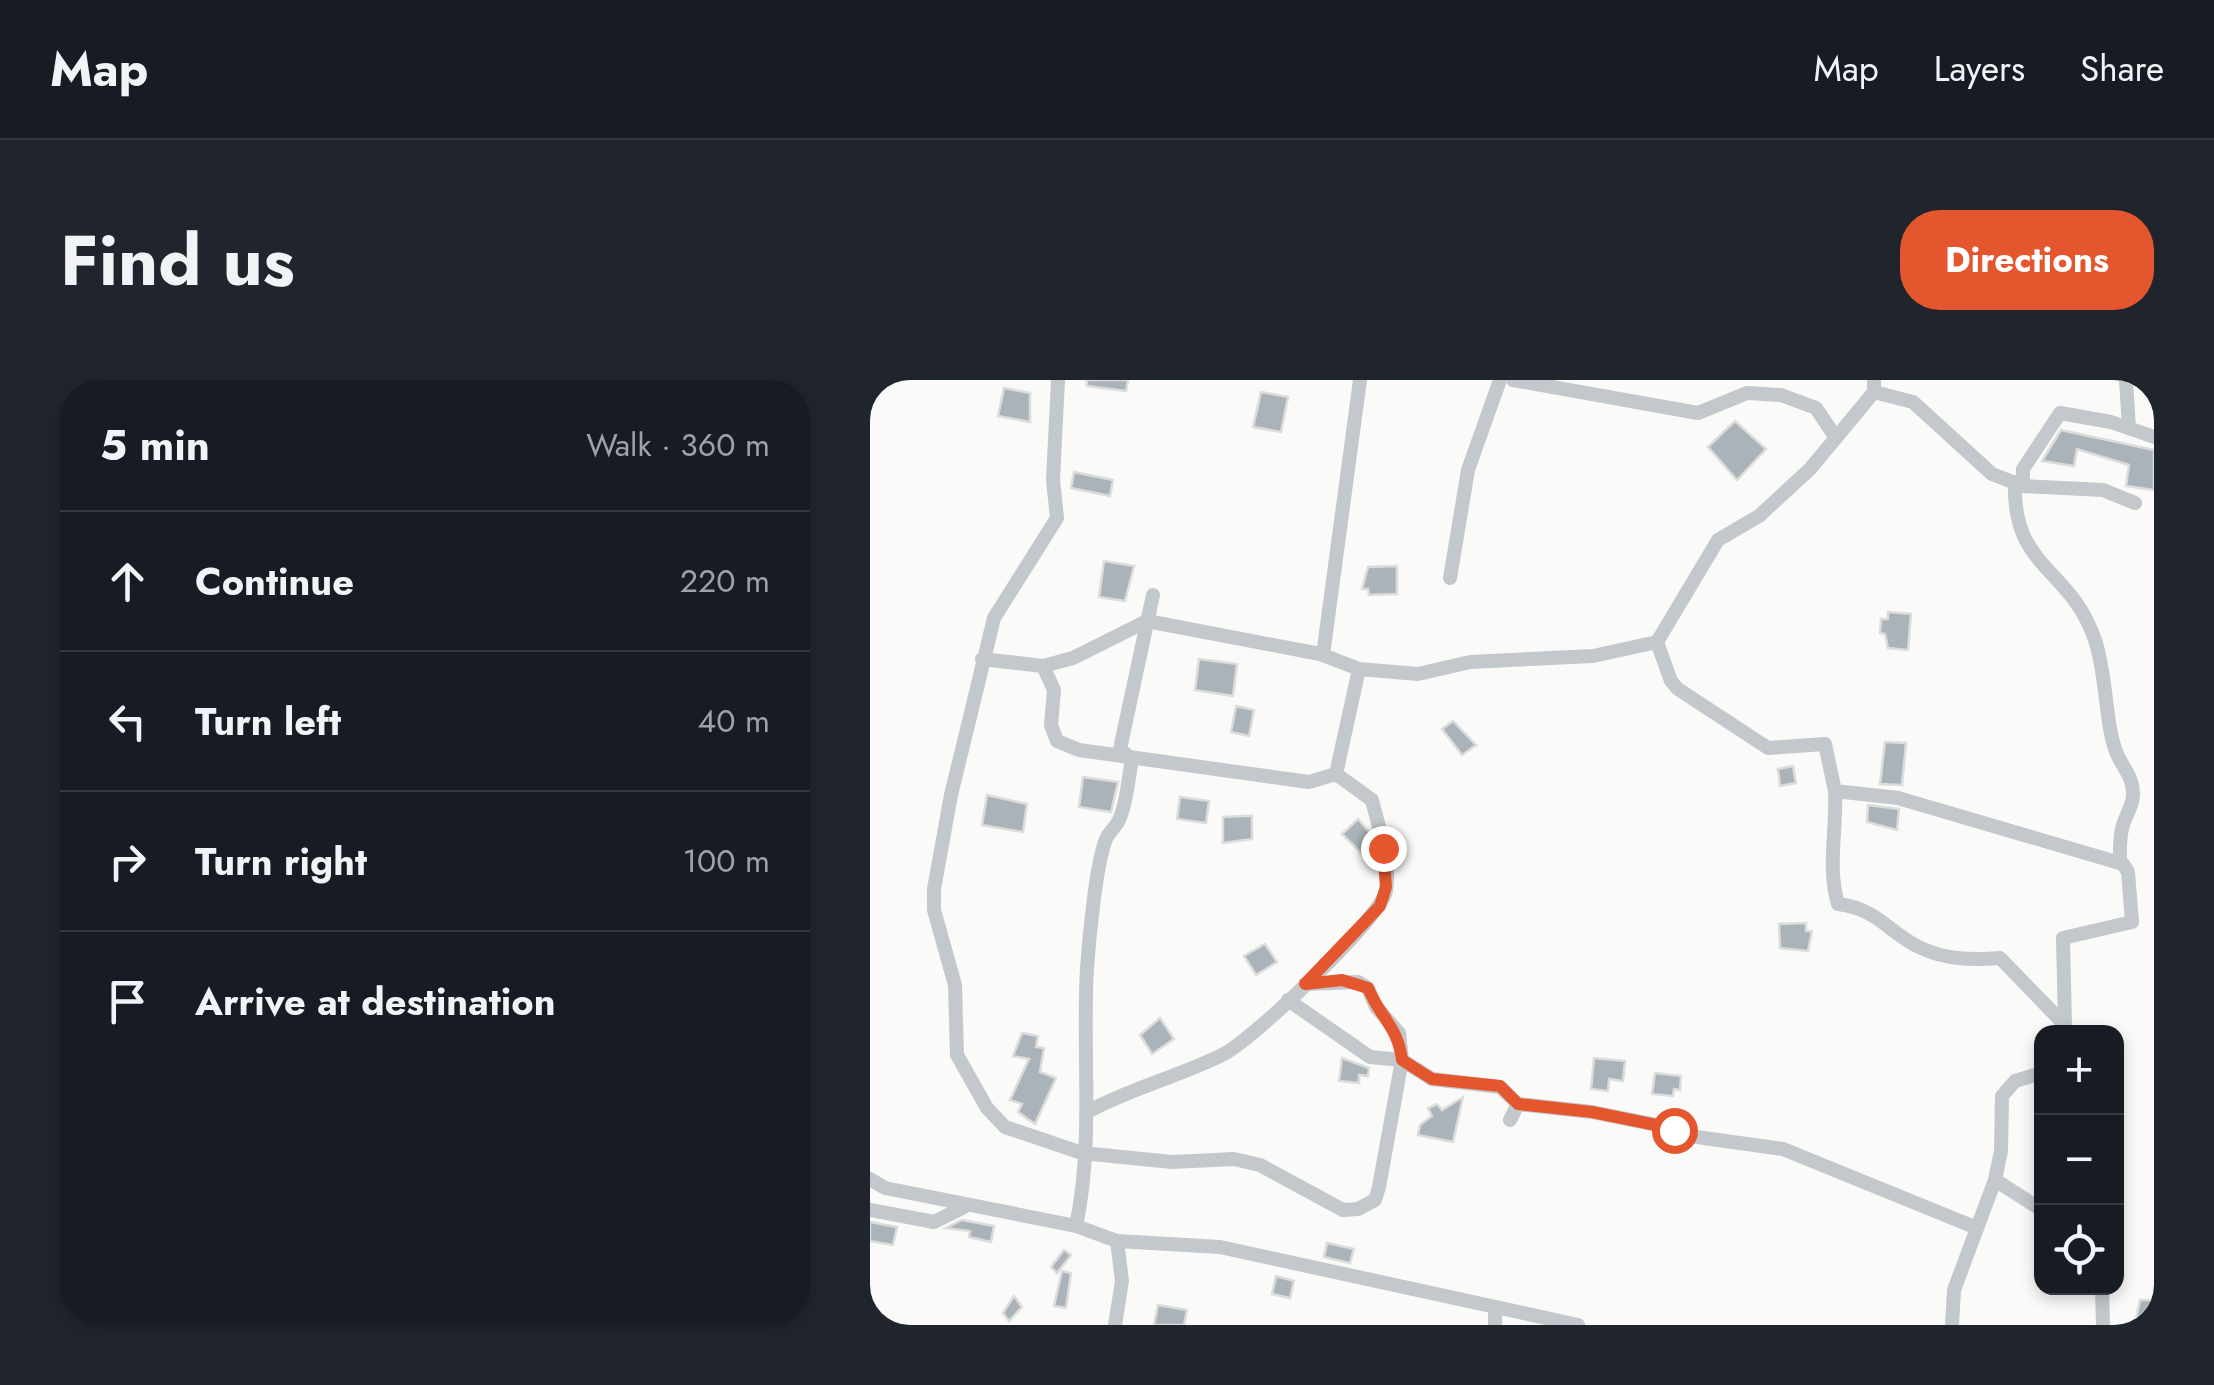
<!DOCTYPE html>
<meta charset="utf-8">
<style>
:root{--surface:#171b24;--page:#20242c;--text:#f1f3f6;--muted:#9ea1a6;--line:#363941;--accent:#e4572e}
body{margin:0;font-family:Jost,sans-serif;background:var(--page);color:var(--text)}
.controls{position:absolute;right:30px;bottom:30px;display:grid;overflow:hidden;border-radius:20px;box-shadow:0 5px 15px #0003}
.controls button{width:90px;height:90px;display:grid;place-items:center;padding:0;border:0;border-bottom:2px solid var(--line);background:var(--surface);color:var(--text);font:50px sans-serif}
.stop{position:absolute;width:30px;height:30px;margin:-22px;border:8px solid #e4572e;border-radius:50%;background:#fff}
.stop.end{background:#e4572e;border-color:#fff;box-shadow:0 2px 10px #0008}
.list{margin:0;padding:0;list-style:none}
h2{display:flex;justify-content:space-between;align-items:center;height:130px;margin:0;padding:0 40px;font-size:42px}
h2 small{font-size:32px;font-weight:400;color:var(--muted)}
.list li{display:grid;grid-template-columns:65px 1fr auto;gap:30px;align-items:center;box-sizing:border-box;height:140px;padding:0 40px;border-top:2px solid var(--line)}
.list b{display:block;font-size:38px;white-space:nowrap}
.list em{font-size:32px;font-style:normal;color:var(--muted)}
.icon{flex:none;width:55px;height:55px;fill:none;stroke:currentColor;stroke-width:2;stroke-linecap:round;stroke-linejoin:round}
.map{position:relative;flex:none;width:1284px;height:945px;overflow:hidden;border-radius:40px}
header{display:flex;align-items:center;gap:60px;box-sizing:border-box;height:140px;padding:0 50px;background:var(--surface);border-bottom:2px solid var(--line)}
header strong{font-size:48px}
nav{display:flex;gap:55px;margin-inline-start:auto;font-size:35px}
.intro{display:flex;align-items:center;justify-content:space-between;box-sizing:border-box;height:240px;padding:0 60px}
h1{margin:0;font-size:70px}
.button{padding:25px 45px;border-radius:40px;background:var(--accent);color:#fff;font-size:35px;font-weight:700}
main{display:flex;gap:60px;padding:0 60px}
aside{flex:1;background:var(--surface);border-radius:40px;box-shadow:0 5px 15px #0003}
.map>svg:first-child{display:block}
</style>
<header>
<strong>Map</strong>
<nav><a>Map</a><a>Layers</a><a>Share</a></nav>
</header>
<div class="intro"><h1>Find us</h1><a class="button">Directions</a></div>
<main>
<aside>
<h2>5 min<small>Walk · 360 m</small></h2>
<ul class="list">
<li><svg class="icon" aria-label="ahead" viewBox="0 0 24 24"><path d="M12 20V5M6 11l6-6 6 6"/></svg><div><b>Continue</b></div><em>220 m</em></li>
<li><svg class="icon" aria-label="left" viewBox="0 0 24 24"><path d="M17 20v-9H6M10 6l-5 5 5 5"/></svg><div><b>Turn left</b></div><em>40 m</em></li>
<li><svg class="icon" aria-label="right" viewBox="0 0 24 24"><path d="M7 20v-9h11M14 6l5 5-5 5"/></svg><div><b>Turn right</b></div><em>100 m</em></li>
<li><svg class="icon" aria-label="arrive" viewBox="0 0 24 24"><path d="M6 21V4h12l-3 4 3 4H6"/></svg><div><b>Arrive at destination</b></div></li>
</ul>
</aside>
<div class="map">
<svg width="1284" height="945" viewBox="0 0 1284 945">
<rect width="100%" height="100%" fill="#fafaf8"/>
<g fill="#aab3b9" stroke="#dcdcda" stroke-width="2.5">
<path d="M217 0H258L256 11 217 6Z"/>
<path d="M134 8 160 13V42L128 36Z"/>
<path d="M391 12 418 17 411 52 383 47Z"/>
<path d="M865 41 896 69 867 100 838 67Z"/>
<path d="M1191 50 1284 70V110L1256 106 1259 85 1207 69 1204 86 1172 81Z"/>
<path d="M204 92 243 100 240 116 201 108Z"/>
<path d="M234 181 264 186 255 221 229 217Z"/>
<path d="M527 186V214L499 215 498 209H492L498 187Z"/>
<path d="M1018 232 1041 234 1038 270 1018 268 1015 254 1010 253 1011 239H1018Z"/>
<path d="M329 279 367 284 363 316 325 310Z"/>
<path d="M366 326 384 330 379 356 361 352Z"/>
<path d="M583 341 606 365 592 375 572 349Z"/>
<path d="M1015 362 1036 363 1032 405 1010 404Z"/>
<path d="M923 386 926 403 910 406 908 389Z"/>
<path d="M213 397 248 402 241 432 209 427Z"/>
<path d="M117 415 157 424 153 452 112 445Z"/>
<path d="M310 417 339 421 336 443 307 439Z"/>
<path d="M998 425 1029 429 1027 450 997 442Z"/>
<path d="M373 436H382V459L353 463V437Z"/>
<path d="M488 439 499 452 503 467 497 479 472 454Z"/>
<path d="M936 543V551H942L938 571 910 568 909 544Z"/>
<path d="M395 564 407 582 386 595 374 576Z"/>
<path d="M290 638 304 659 282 674 270 655Z"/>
<path d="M152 653 168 656 166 667 174 668 170 692 186 698 165 744 148 732 152 724 140 720 159 679 143 676Z"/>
<path d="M472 678 499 688 498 696 489 695V703L469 701Z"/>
<path d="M724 678 755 681 753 701 739 699 738 711 721 709Z"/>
<path d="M785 693 811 696 810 710 804 709 803 716 782 714Z"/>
<path d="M593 717 583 762 548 755 550 745 562 736 558 728 567 724 572 730Z"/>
<path d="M92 840 124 846 121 862 99 857 100 851 76 848Z"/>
<path d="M0 842 27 847 23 865 0 861Z"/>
<path d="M457 863 484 869 480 883 454 877Z"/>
<path d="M194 870 201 875 187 893 181 887Z"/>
<path d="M192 891 201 893 196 928 184 926Z"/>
<path d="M406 896 424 901 420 918 402 914Z"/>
<path d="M144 916 152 927 139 941 133 933Z"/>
<path d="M1270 920H1284V945H1265Z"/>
<path d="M288 925 317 930 314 945H284Z"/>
</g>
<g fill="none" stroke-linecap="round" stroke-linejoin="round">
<g stroke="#c3c8cc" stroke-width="14">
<path d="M188 0 183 100 187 138 124 238 81 415 64 509V530L85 605 87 675 117 728 135 747 212 773 302 782 364 779 390 785 473 830 488 829 505 820 509 807 532 680 529 653 506 627 498 608 488 602 435 604"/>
<path d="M643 0 828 33 877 13 911 15 946 28 966 58"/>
<path d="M1004 0V12L940 89 889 136 848 160 787 262 801 301 808 309 898 368 955 364 965 411 1028 418 1253 484 1258 492 1262 542 1193 558 1195 645 1191 652"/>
<path d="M1256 0 1259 48"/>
<path d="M1004 12 1043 22 1122 94 1153 106 1233 110 1265 123"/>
<path d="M1145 102C1142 190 1200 186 1225 260 1237 295 1235 346 1247 374 1253 388 1264 398 1263 416 1262 427 1256 435 1253 445 1249 457 1250 471 1250 483"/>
<path d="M1153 106V89L1190 33 1241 42 1284 57"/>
<path d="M580 198 598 90 630 0"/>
<path d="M453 275 490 0"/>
<path d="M112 279 173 286 203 278 277 241 450 274 489 289 548 294 600 282 723 276 787 262"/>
<path d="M173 286 184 310 181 345 187 361 209 370 439 402 466 394"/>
<path d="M965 411C967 450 957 487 968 524 1009 529 1018 553 1051 568 1076 580 1104 580 1130 578L1195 645"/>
<path d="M418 620 500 677 532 680 562 699 630 707 648 724 722 732 787 745 798 753 913 769 1107 848"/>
<path d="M219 731C262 708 310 696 354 674 383 659 510 539 516 511 521 481 509 449 502 420L466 394 489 289"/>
<path d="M640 740 648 724"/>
<path d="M0 799 15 808 206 846 247 861 252 901 245 945"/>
<path d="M1125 800 1172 830"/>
<path d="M0 830 64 842 94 827"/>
<path d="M206 846C224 762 212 674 217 588 219 559 226 484 236 459 239 452 246 447 249 440 257 423 258 399 262 380L250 369 283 215"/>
<path d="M247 861 350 867 708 945"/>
<path d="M1232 908 1233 945"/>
<path d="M625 945V928"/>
<path d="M1082 945 1084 910 1125 800 1131 771 1132 716 1145 701 1172 693"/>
</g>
</g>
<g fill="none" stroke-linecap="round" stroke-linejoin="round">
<path stroke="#e4572e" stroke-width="12" d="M513 468 516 507 510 526 435 604 472 600 498 608C510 637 528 647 532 680L562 699 630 706 648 724 722 732 786 745 798 753 804 750"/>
</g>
</svg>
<div class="controls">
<button>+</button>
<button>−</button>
<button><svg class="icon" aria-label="locate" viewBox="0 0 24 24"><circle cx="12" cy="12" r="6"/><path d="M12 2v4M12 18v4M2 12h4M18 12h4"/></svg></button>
</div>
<div class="stop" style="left:804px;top:750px"></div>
<div class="stop end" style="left:513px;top:468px"></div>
</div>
</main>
